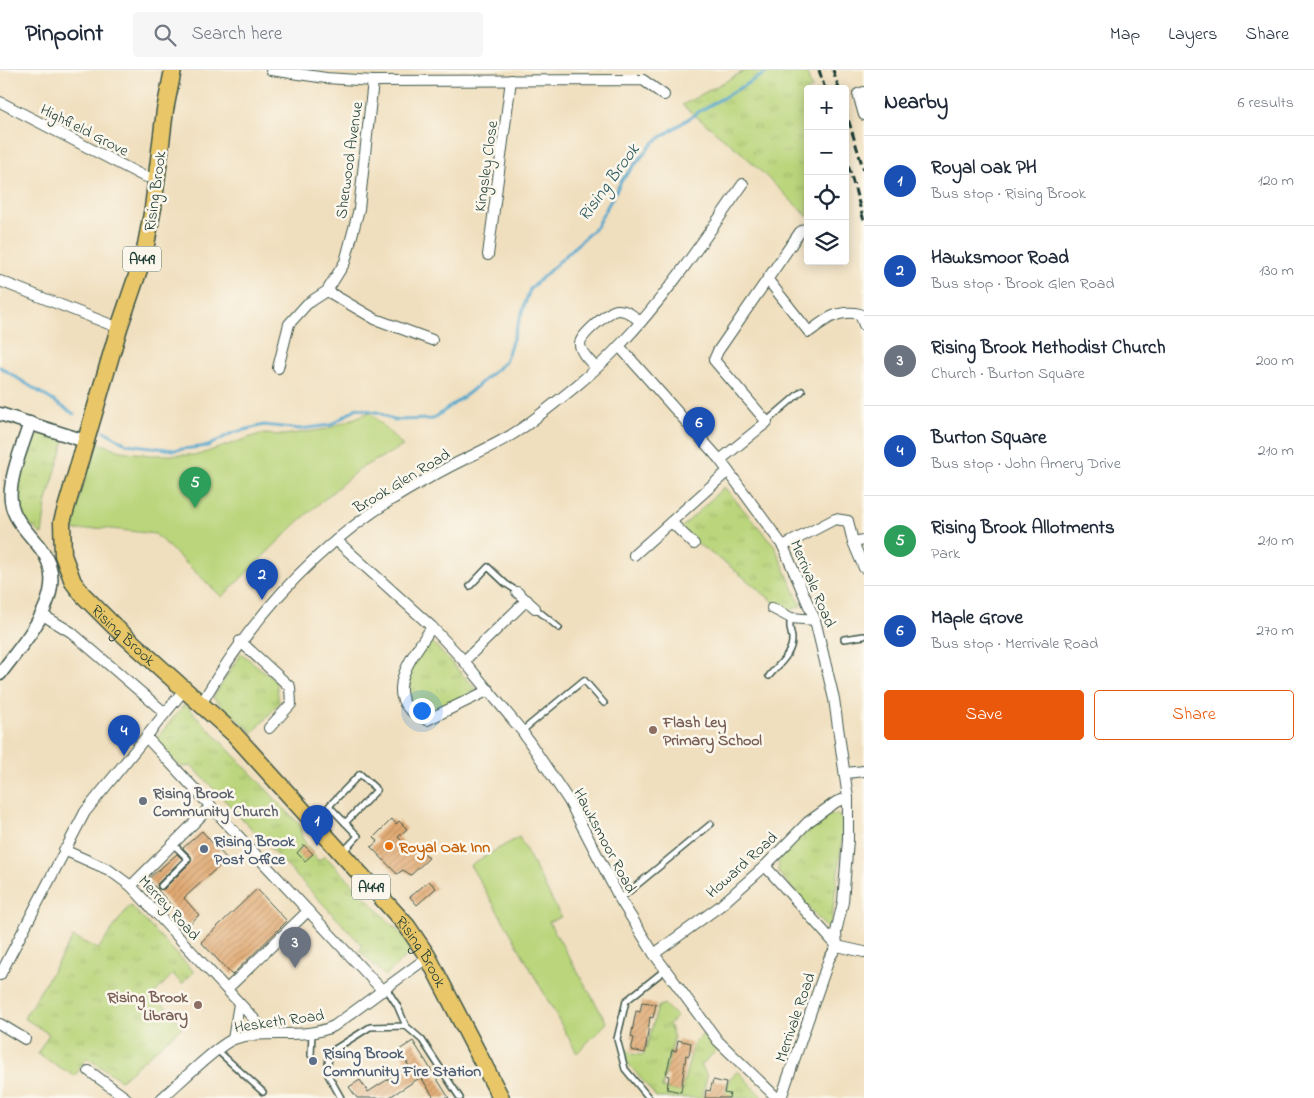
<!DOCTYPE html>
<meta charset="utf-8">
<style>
:root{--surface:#fff;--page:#f6f6f7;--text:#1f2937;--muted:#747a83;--line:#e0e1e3;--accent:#ea580c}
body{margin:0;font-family:"Indie Flower",sans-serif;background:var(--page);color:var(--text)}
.controls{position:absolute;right:15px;top:15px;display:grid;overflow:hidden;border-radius:5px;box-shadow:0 2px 12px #0003}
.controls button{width:45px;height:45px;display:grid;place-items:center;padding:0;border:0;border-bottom:1px solid var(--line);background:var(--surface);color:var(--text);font:25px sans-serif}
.you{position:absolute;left:421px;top:640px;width:18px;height:18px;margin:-12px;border:4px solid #fff;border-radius:50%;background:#1a73e8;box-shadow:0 0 0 8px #1a73e833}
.badge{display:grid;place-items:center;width:32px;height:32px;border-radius:50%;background:var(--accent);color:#fff;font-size:16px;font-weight:700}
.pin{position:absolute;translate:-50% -41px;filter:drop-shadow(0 1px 2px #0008)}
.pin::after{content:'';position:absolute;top:26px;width:18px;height:15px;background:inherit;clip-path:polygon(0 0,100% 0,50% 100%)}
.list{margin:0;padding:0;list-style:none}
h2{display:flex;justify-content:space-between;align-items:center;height:65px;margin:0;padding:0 20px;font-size:21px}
h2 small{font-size:16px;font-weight:400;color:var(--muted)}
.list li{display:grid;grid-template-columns:32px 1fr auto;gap:15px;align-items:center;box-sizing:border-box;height:90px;padding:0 20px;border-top:1px solid var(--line)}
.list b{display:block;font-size:19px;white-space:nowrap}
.list p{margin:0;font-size:16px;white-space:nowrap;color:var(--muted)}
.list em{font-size:16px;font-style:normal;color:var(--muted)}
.actions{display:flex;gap:10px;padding:15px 20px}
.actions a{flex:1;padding:11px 0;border:1px solid var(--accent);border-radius:5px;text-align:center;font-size:18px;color:var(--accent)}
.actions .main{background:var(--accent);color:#fff}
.icon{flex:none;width:28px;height:28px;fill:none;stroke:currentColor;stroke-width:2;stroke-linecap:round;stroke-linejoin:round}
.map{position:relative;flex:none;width:864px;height:1028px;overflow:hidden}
header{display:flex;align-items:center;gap:30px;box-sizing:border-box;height:70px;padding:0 25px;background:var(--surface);border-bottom:1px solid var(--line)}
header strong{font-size:24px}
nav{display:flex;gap:28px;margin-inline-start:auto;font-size:18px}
.search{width:350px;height:45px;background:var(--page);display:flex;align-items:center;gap:12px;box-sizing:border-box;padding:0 18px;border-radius:5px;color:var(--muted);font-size:19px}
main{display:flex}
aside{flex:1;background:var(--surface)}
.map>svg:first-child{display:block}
</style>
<header>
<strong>Pinpoint</strong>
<div class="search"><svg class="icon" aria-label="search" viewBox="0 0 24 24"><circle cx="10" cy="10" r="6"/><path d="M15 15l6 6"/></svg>Search here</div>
<nav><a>Map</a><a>Layers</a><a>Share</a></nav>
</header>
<main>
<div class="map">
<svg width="864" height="1028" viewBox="0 0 864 1028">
<defs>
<pattern id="park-tufts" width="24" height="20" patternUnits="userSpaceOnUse" patternTransform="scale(1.25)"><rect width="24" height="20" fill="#bad57b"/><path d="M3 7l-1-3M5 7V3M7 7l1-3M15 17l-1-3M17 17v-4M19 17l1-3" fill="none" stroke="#9fb86b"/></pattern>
<pattern id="building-hatch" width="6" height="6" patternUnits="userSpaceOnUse" patternTransform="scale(1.25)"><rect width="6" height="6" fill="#e2aa73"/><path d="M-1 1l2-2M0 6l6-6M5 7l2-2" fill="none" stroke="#b78c5f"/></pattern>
</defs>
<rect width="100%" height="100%" fill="#fbf7ec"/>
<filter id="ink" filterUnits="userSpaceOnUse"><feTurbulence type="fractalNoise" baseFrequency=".02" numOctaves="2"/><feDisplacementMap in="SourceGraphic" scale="10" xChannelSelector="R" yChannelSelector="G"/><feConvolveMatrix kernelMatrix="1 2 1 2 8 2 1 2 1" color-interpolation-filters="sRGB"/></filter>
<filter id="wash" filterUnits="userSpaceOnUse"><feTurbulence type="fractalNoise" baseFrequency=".0096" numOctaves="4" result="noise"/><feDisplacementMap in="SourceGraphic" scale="20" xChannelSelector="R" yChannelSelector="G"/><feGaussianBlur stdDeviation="1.12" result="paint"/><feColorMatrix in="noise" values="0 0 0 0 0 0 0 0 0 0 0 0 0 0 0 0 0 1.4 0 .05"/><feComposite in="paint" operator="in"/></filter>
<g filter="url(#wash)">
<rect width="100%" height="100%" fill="#f0dfbe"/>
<g fill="#bad57b" stroke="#6c8958">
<path d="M370 342 403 376 359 399 298 452 222 527 155 464 103 458 69 461 97 372 121 381 150 385H198L260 364 284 365 327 359Z"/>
<path d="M519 767 561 847 549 852 607 953 577 983 510 862 470 795Z"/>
</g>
<g fill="url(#park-tufts)" stroke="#6c8958">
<path d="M746 0H806L812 19H808V147L743 84 682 35Z"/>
<path d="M36 359 65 369 46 434 42 465C36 459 24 450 20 443 10 418 27 382 36 359Z"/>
<path d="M724 417 774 475 801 536 786 542 727 494 678 461Z"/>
<path d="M429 569 478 621 438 643 422 645 403 624 406 606Z"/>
<path d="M241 583 276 611 279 633 253 663 213 628Z"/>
<path d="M185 634 300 755 302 768 318 791 325 786 415 878 385 906 359 880 363 876 192 696 181 697 156 673V669Z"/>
<path d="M826 744 839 745 844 756 830 862 778 802 779 787Z"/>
<path d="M130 835 194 902 182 914 173 904 154 924 183 956 121 1010 87 988 75 1006 37 984 49 964 24 948 73 867 98 879Z"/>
<path d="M664 934 677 947 669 954 674 968 662 1018 681 1022 694 973 705 962 718 979 701 995 707 1006 702 1028H657L626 991 625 978 632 984 644 985 658 937Z"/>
<path d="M738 1001 763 1028H724L729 1009Z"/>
</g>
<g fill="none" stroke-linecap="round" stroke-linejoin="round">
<g stroke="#50a5cc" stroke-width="3">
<path d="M0 297 74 344"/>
<path d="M104 361 127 374 174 380 208 376 232 363 264 355 300 359 331 355 357 338 380 343 393 350 433 349 470 322 505 292 530 219 596 157 622 110 654 72 700 41 771 0"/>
</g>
</g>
<g id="blocks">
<g fill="url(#building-hatch)">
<path d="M392 749 396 754 399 751 407 759 398 767 411 780 416 775 429 788 411 805 403 800 397 804 371 777 378 771 374 767Z"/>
<path d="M202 761 227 789 184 828 199 845 189 855 148 809 177 784 182 789 157 814 158 819H164L191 792V786L183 778Z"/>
<path d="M304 775 313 784 305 791 297 783Z"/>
<path d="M429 811 436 818 417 835 410 827Z"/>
<path d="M257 819 287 851 232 905 201 872Z"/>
<path d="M642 932 656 934 653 948 650 947 645 983 631 980 634 968 631 967 636 941 640 942Z"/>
<path d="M678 970 691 973 689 986 686 985 681 1022 667 1019 669 1006 666 1005 672 980 676 981Z"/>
<path d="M413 971 449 1028H434L421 1007 388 1028H357L349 1017 360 1010 368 1022 409 996 399 980Z"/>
<path d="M713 1010 726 1013 724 1023 730 1024 729 1028H705L706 1020 710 1021Z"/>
</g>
</g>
</g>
<g filter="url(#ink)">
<use href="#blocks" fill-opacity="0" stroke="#3e5549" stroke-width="1"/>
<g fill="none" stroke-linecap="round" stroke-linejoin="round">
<g stroke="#3e5549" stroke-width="8">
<g id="service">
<path d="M767 351 802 321"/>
<path d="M470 516 488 497 506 514 517 521"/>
<path d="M535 538 559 558"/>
<path d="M844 569 864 566"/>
<path d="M769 606C778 595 793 584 792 568 791 560 788 557 791 548"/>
<path d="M522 661 584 610 604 633"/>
<path d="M343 782 358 766 329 736 360 704 377 720 345 753"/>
<path d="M161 816 188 789 173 774"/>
<path d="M620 829 711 754"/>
<path d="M386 918 397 935 406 956 422 970 460 1028"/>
<path d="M218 981 263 1022"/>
<path d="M311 985 312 963"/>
<path d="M341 1028 327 1003 329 986 335 979 370 957 406 956"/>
<path d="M649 1028 625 999 617 969 626 931 665 900"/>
</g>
</g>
<g stroke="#3e5549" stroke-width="12">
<g id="minor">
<path d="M271 0 326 8 373 11 643 10 664 25"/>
<path d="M864 22 858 24 864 45"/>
<path d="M0 32 143 106 157 109"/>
<path d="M488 185 511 10"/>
<path d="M768 210 809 262C826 249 838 239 860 244L864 255"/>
<path d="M0 211 119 258"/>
<path d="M327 221 375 249 432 270"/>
<path d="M619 276 720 390 783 476 815 550 834 629 848 728V770L843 832 836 862 837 876 829 889 781 1028"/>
<path d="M278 298 289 254 307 234 327 221 345 192 359 139 373 11"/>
<path d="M596 298C591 292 579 282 580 273 582 264 609 241 617 240 627 239 634 247 641 252"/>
<path d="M720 390 767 352 714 290 718 281 800 162 808 157"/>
<path d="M671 452 694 474"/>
<path d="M336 470 432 557 464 591 522 661 569 731 620 829 654 884 718 971 777 1028"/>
<path d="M853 472 864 470"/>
<path d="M783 476 835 449 848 451 853 472 864 498"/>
<path d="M634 485 728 401"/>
<path d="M517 522 535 538"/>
<path d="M772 538 791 548 815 550"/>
<path d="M41 544 71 562 165 643"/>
<path d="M432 557C412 587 376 630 427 650L489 620"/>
<path d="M240 571 290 617 291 634 269 658"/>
<path d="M464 591 527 530"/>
<path d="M201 634C252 547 318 472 406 421 425 410 444 399 463 390 487 378 512 367 533 350 563 327 594 303 620 275 667 226 704 169 743 114"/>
<path d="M147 668 383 921"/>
<path d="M846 703 864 701"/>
<path d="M64 780 109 800 131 816 268 964"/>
<path d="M765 796 837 876 864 882"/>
<path d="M131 816 211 736"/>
<path d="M654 884 720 836 765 796 808 752 836 732 848 728"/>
<path d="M0 905 85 742 184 620"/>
<path d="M227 919 308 841"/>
<path d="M0 954 25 969"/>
<path d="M233 969 239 934"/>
<path d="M89 1001 126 1028"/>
<path d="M162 1028C177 1015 219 974 234 969 267 958 303 971 334 956L428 887"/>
</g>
</g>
<g stroke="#3e5549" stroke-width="15">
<g id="tertiary">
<path d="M0 344 85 371"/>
<path d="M0 604C24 571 73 521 41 479 30 464 13 450 11 431 8 410 23 374 30 353"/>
</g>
</g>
<g stroke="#3e5549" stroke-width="19">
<g id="trunk">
<path id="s1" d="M173 0 165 40 153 138 144 185 119 258 62 452 63 485 73 512 83 525 115 557 234 664 407 856 428 887 501 1028"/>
</g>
</g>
<use href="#service" stroke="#fff" stroke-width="5"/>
<use href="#minor" stroke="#fff" stroke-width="10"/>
<use href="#tertiary" stroke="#fff" stroke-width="12"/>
<use href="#trunk" stroke="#e9c769" stroke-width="16"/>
<g stroke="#1f3d34" stroke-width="3" stroke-dasharray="8 4" stroke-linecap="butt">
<path d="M819 0 825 19"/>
<path d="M833 0 839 19"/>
<path d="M845 39 864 101"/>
<path d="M845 84 864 151"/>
</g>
</g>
</g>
<g fill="#8d6e63" stroke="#fbf7ec" stroke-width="2">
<circle cx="653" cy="660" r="5"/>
<circle cx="198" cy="935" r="5"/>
</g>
<circle fill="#6b7280" stroke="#fbf7ec" stroke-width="2" cx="143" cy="731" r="5"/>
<circle fill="#e8710a" stroke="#fbf7ec" stroke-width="2" cx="389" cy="776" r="5"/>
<g fill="#5c6f8a" stroke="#fbf7ec" stroke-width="2">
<circle cx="204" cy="779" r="5"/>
<circle cx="313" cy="991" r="5"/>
</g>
<g text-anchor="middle" stroke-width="5" stroke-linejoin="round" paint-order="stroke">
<g fill="#fbf7ec" stroke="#61756b" stroke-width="1">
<rect x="123" y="176.5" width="38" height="25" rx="4"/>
<rect x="352" y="804.5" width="38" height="25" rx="4"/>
</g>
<g font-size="15" font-weight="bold" fill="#1f3d34">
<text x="142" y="194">A449</text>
<text x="371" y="822">A449</text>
</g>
<g font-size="16" fill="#1f3d34" stroke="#fbf7ec">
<text transform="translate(85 59) rotate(27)" y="6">Highfield Grove</text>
<text transform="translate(348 90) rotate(-82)" y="6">Sherwood Avenue</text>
<text transform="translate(485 96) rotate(-82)" y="6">Kingsley Close</text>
<text transform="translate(154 121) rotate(-82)" y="6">Rising Brook</text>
<text transform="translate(401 410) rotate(-31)" y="6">Brook Glen Road</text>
<text transform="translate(814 513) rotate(67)" y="6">Merrivale Road</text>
<text dy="6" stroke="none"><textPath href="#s1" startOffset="602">Rising Brook</textPath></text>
<text transform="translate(606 770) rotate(62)" y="6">Hawksmoor Road</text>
<text transform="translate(741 794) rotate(-42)" y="6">Howard Road</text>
<text transform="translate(170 837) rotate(47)" y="6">Merrey Road</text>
<text dy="6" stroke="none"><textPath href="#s1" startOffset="1038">Rising Brook</textPath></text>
<text transform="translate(794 947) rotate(-71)" y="6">Merrivale Road</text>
<text transform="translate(279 950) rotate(-8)" y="6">Hesketh Road</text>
</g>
<g font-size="16" font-weight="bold" fill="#785e54" stroke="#fbf7ec" text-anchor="start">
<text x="663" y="657">Flash Ley<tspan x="663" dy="18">Primary School</tspan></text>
<text x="188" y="932" text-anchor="end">Rising Brook<tspan x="188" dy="18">Library</tspan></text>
</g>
<g font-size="16" font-weight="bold" fill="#5b616d" stroke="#fbf7ec" text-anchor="start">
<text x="153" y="728">Rising Brook<tspan x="153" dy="18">Community Church</tspan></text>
</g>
<g font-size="16" font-weight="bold" fill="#4e5e75" stroke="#fbf7ec" text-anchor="start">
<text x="214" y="776">Rising Brook<tspan x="214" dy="18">Post Office</tspan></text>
<text x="323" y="988">Rising Brook<tspan x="323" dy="18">Community Fire Station</tspan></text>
</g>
<g font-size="16" font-weight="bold" fill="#c56008" stroke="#fbf7ec" text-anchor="start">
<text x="399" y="782">Royal Oak Inn</text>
</g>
<g font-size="18" font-style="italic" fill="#2e5c62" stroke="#fbf7ec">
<text transform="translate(608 112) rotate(-54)" y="6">Rising Brook</text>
</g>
</g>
</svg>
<div class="controls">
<button>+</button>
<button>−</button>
<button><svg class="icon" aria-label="locate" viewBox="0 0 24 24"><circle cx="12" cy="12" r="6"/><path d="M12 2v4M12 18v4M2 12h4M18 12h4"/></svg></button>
<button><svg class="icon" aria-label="layers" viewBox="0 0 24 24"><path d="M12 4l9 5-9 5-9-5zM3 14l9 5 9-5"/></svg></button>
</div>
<div class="you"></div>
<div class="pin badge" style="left:317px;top:776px;background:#1a4fb4">1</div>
<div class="pin badge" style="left:262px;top:530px;background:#1a4fb4">2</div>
<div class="pin badge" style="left:295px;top:898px;background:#6b7280">3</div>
<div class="pin badge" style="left:124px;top:686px;background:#1a4fb4">4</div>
<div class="pin badge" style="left:195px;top:438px;background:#2e9e5b">5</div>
<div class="pin badge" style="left:699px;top:378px;background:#1a4fb4">6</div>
</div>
<aside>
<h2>Nearby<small>6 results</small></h2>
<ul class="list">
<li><span class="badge" style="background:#1a4fb4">1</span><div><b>Royal Oak PH</b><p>Bus stop · Rising Brook</p></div><em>120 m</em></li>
<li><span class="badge" style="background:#1a4fb4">2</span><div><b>Hawksmoor Road</b><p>Bus stop · Brook Glen Road</p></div><em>130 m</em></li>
<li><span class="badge" style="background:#6b7280">3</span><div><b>Rising Brook Methodist Church</b><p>Church · Burton Square</p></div><em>200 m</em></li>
<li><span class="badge" style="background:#1a4fb4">4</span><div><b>Burton Square</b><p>Bus stop · John Amery Drive</p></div><em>210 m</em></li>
<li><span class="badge" style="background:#2e9e5b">5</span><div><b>Rising Brook Allotments</b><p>Park</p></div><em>210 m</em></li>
<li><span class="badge" style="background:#1a4fb4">6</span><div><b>Maple Grove</b><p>Bus stop · Merrivale Road</p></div><em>270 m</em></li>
</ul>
<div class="actions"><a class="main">Save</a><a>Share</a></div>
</aside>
</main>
